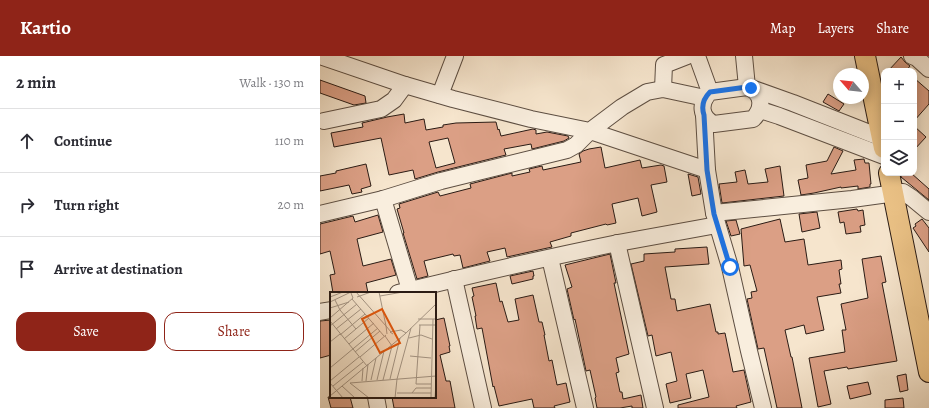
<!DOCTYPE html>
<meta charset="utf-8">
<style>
:root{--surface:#fff;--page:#f7f7f7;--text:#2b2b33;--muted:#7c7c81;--line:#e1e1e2;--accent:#8f2418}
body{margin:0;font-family:Alegreya,serif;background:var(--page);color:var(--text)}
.controls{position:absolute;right:12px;top:12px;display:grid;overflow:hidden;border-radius:8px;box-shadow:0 2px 10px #0003}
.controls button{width:36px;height:36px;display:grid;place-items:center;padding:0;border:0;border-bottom:1px solid var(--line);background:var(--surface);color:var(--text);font:20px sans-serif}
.compass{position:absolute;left:513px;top:12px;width:36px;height:36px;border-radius:50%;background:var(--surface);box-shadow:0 2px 10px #0003;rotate:298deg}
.stop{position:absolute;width:12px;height:12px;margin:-9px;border:3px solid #1a73e8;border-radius:50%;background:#fff}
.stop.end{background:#1a73e8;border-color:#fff;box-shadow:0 1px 4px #0008}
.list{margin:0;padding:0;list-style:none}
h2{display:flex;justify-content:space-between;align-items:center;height:52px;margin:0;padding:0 16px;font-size:17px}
h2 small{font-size:13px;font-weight:400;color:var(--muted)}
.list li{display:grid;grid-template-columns:26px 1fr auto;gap:12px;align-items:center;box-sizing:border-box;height:64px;padding:0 16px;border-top:1px solid var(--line)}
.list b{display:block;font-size:15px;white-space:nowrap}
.list em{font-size:13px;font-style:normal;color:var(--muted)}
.actions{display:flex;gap:8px;padding:12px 16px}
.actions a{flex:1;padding:9px 0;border:1px solid var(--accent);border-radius:12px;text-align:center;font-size:14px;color:var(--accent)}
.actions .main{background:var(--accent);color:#fff}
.icon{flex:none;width:22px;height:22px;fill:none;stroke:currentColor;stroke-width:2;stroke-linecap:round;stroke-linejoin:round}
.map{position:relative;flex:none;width:609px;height:352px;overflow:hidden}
header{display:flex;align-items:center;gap:24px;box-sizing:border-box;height:56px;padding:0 20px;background:var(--accent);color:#fff}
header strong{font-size:19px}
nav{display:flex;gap:22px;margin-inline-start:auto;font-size:14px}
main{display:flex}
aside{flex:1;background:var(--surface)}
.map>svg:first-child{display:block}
</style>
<header>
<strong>Kartio</strong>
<nav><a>Map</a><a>Layers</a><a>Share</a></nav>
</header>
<main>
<aside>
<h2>2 min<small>Walk · 130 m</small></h2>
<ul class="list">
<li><svg class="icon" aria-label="ahead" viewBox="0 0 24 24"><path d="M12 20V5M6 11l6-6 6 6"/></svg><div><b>Continue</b></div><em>110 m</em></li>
<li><svg class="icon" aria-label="right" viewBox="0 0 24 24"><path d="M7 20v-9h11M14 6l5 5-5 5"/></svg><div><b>Turn right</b></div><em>20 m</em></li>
<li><svg class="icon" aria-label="arrive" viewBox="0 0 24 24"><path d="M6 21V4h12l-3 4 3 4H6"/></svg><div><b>Arrive at destination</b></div></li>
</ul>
<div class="actions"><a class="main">Save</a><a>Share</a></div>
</aside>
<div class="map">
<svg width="609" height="352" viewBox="0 0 609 352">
<rect width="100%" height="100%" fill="#f6e5cd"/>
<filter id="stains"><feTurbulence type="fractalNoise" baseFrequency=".005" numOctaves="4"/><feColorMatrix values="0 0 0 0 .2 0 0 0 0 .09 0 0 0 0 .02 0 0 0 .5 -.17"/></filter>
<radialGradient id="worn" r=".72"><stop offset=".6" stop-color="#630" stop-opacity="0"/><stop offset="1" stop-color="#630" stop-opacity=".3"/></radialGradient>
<g fill="#db9f85" stroke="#2a1b14" fill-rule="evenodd">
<path d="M581 1 585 6 590 10 586 15H568Z"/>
<path d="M594 22 609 35V48L594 65Z"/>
<path d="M0 24 45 40 46 47 34 49 0 37Z"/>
<path d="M508 38 524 48 519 55 503 46Z"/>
<path d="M84 58 85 67 104 63 106 74 123 71V69L136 67 176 66 178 74 179 73 181 80 213 73 216 74V78L227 76 248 80 249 82 244 85 212 93 211 88 184 93 186 99 118 116 95 123 93 114 69 119 61 82 14 91 11 77 43 71 42 67 63 62 67 61ZM128 82 135 107 116 112 109 86Z"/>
<path d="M594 70 606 81 594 94Z"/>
<path d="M281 91 285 112 320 104 322 112 341 109 344 110 347 126 331 129 337 156 322 160 318 142 292 148 296 167 287 169 286 168 251 177V180L230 186 232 191 187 201 185 192 167 196 170 205 143 212 140 199 134 200 133 198 104 205 108 220 97 223 83 177H84L77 153 80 152 79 148 118 136 120 140 151 132 150 128 192 117V120L210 116 209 113 222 110 223 114 261 106 259 98 263 95 269 93Z"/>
<path d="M514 91 523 95 511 118 536 114 534 104 544 103 545 107H549L551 128H550V131L538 133V130L521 132V131L494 137 481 139 478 124 488 122 486 109 507 105Z"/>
<path d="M46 108 51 130 41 133 42 136 32 138 29 129 0 135V120L16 117V115Z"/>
<path d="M460 110 464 140 402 147 399 128 417 126 415 116 425 114 428 128 448 126 445 113Z"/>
<path d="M581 117H591L609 133V144L581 121Z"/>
<path d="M368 118 378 121 381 138 372 140Z"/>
<path d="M537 153 538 155 543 154 545 169 540 170 541 176 526 178 524 166 520 167 518 156Z"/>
<path d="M497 156 500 172 482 176 479 158Z"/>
<path d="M58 159 63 176 37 183 43 210 71 203 76 219 46 227 48 237H13L10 219 15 218 10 195 0 198V168L33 160 35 166Z"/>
<path d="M460 163 465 186 484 183 488 209 521 204 522 213 519 214 521 228H519L521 237 497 241 504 274 486 278 484 269 465 274 471 301H472L482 352H457L444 292 438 293 427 243 432 242 431 236 437 235 430 209 424 210 421 173Z"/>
<path d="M602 163 609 172V196L593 172 596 170 595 168Z"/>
<path d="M416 164 420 178 411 180 406 165Z"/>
<path d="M387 191 389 208 345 211 351 243H355L357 255 390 248 396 276H398V278L405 277 413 316 424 314 431 346 416 350 417 352H358V349L389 341 383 314 366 318 371 342 350 347 346 328 357 325 351 296 336 300 332 279 328 280 311 208 324 205V198L355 196V193Z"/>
<path d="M290 198 296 227H294L309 298 296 302 299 316 296 317 300 336H302L303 343 321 339 323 352H312V350L300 352H277L275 342 276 341 270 314 266 315 255 263 254 264 247 233 252 231 245 209Z"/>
<path d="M561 200 566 226 562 227 577 305 528 313 527 311 504 315 511 348 498 351 489 302 525 296 522 274H526L521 248 548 242 542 203Z"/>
<path d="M213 215 214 220H213V223L192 228 190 220Z"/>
<path d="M176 227 180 246 182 245 188 266 199 264 195 243 213 239 219 266H222L225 279H224L229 305 232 304 237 329 246 327 250 346 234 350 235 352H214L212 343 179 350 174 330 173 331 162 272 157 273 155 260H156L152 241 154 240 152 232Z"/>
<path d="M124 262 130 290H129L130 296 120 299 126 325H130L135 352H74L72 341H115V264Z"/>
<path d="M11 264V299L0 302V265Z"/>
<path d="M586 318 588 334 580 336 577 320Z"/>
<path d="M548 326 551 338 530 343 527 330Z"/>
<path d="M8 341H30L33 352H11Z"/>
<path d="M583 342 584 352H565V344Z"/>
</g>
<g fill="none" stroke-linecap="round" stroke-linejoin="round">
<g stroke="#5d4e42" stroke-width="18">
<g id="minor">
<path d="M0 0 85 29 133 43 211 63 270 75 302 51 327 36 343 33 385 42"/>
<path d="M377 0 390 36"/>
<path d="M424 0 427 31"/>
<path d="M592 0 597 2 609 13"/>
<path d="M427 31C443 36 444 52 433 63L394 68C380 61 379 47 390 36Z"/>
<path d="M431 32 473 47 562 82"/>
<path d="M343 33 344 9 367 0"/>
<path d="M120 39 135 0"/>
<path d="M440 54 459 60 564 100"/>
<path d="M384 59 387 114 394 157 410 211 429 295 443 352"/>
<path d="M4 65 61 53 74 44 85 29"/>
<path d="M63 143 90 234"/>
<path d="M394 157 532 143 583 136 592 142 609 156"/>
<path d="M0 158 63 143 121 125 247 94 256 89 270 75 387 114"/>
<path d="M297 187 335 352"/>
<path d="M230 202 265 352"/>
<path d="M134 223 163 352"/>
<path d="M78 237C151 219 224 202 298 187 331 181 364 175 397 169"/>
<path d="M0 256 11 254"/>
<path d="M56 341 58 352"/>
</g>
</g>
<g stroke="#2a1b14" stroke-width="22">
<g id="major">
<path d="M545 0 564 92"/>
<path d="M569 117 609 316"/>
</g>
</g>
<use href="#minor" stroke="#f9eede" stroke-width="16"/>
<use href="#major" stroke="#ebc286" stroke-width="20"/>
</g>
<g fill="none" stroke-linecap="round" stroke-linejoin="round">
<path stroke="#1a73e8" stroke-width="5" d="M410 211 394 158 387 114 384 59C381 50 383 43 390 36L427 31 431 32"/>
</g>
<g transform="translate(10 236)">
<rect width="106" height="106" fill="#f6e5cd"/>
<path fill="none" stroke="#a49483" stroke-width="1" d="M26 0 56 34 57 42M49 0 56 34 61 40M50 4 73 0M0 5 13 0M27 5 41 0M22 7 54 44M5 8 10 18 26 37M0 10 21 0M0 16 19 10M0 26 23 6 21 1M88 27H106M0 29 37 74M89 33H106M90 33 86 92H101M0 34 27 12M6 37 31 17M63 42 60 40 71 38 76 41M10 43 35 22M79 46 91 43 102 47M14 47 39 26M0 50 10 42M19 52 44 31M25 60 50 39M80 64 101 66M30 65 56 43M0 76 48 36M60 87 70 46M41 88 46 66M47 88 54 59M53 88 62 54 55 44M0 89 29 65M32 89 33 76M36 89 38 72M0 91 13 106M20 91 106 84M20 91 39 106M3 94 33 70M12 94 25 106M67 101H101M82 101 86 96H101M0 104 75 42 106 12M65 106 67 87 81 36M87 106H101M101 106 103 27M105 106 106 91"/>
<path fill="#de560c" fill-opacity="0.15" stroke="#de560c" stroke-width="2" d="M52 17 70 51 50 61 32 27Z"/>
<rect width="106" height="106" fill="none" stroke="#2a1b14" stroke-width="2"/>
</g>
<rect width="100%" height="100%" filter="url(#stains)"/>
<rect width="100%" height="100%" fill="url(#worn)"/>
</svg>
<div class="controls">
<button>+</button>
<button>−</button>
<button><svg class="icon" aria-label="layers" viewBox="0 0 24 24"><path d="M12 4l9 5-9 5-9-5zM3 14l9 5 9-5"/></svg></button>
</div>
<svg class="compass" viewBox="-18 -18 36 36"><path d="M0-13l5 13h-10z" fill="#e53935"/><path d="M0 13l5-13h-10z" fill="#7c7c81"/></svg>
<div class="stop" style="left:410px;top:211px"></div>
<div class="stop end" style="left:431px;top:32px"></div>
</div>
</main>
